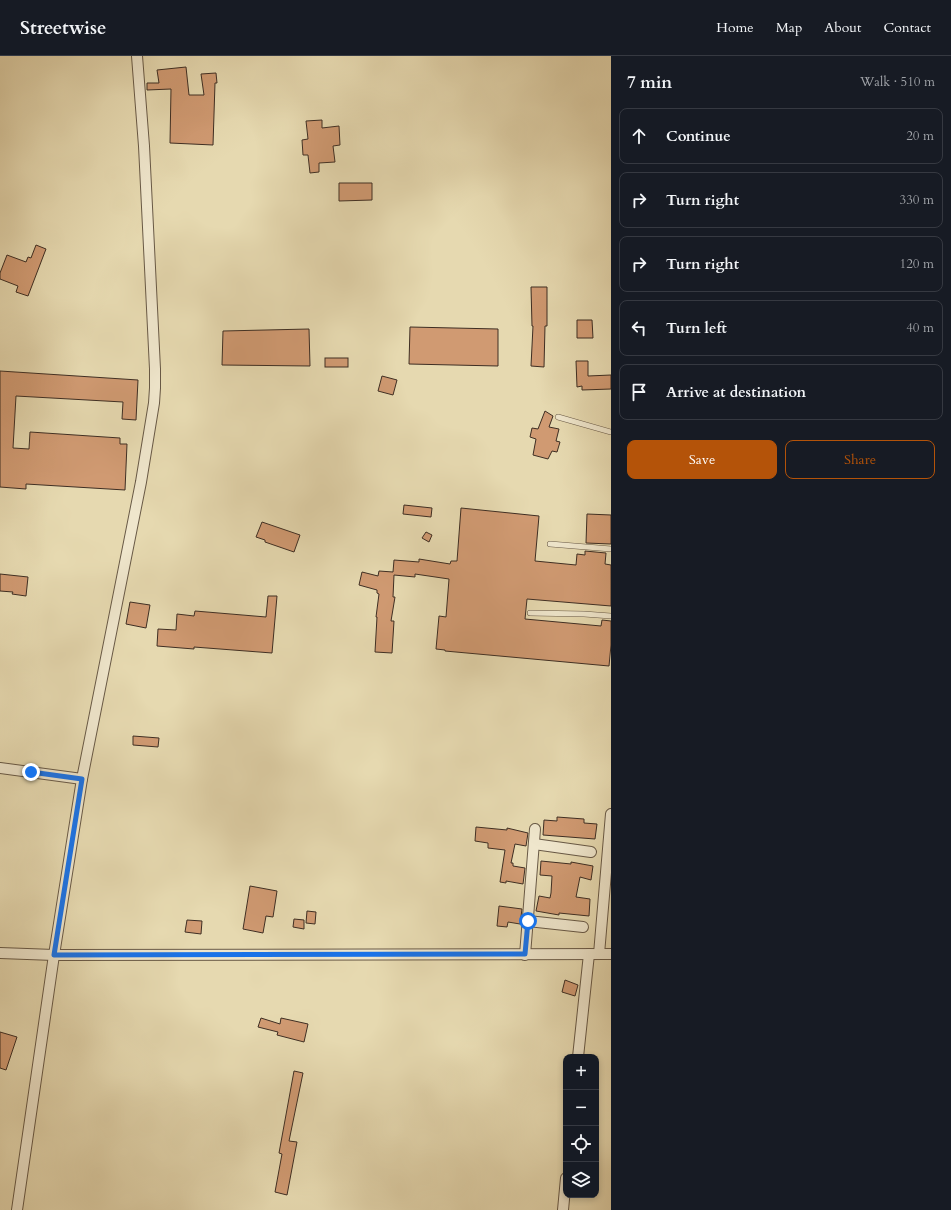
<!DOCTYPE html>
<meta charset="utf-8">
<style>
:root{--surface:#171b24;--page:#242831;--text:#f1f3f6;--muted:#9ea1a6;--line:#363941;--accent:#b45309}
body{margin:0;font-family:Cardo,serif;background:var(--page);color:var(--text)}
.controls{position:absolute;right:12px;bottom:12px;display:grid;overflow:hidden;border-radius:8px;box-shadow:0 2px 6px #0003}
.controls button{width:36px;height:36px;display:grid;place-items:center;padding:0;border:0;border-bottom:1px solid var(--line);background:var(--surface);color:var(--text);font:20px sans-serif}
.stop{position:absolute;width:12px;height:12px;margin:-9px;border:3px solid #1a73e8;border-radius:50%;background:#fff}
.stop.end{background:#1a73e8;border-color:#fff;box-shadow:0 1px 4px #0008}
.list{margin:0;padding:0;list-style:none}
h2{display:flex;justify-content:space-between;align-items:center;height:52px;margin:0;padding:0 16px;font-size:17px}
h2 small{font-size:13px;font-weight:400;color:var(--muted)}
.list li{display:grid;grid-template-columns:26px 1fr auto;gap:12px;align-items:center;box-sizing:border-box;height:56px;margin:0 8px 8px;padding:0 8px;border:1px solid var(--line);border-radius:8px}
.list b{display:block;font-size:15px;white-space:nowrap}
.list em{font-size:13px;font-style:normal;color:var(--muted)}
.actions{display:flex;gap:8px;padding:12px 16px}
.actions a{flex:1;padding:9px 0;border:1px solid var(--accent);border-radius:8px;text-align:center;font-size:14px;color:var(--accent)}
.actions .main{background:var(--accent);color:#fff}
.icon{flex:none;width:22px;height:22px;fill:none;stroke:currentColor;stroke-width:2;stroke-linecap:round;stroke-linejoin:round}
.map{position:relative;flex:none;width:611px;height:1154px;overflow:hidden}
header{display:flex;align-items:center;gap:24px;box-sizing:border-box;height:56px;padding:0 20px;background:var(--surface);border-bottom:1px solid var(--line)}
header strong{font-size:19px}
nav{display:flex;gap:22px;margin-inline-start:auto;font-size:14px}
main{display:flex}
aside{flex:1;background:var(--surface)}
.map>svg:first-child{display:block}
</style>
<header>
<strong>Streetwise</strong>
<nav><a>Home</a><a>Map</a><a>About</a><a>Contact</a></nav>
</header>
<main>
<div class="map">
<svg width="611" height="1154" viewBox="0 0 611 1154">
<rect width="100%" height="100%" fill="#e6d9b0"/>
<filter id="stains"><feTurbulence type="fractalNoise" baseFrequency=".005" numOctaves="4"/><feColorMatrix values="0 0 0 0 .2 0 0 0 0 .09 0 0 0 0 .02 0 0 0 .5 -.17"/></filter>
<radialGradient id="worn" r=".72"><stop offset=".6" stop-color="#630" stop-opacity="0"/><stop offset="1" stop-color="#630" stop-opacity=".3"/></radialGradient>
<g fill="#d09a72" stroke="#3e2e23">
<path d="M186 11 189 39H204L201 18 216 17 217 27H215L213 89 170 87 171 33 147 34V27H159L157 14Z"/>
<path d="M322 64V72L339 70 340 89 333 90 335 106 319 107V116L310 117 308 99H303L302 84 308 83 306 65Z"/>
<path d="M339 127H372V144L339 145Z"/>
<path d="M36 189 46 193 28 240 16 236 18 230 0 223V217L7 199 26 206 28 201 31 202Z"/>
<path d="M531 231H547V270H545L544 311 531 310 533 270H532Z"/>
<path d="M577 264H592L593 282H577Z"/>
<path d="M410 271 498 273V310L409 308Z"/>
<path d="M309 273 310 310 222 309 223 275Z"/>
<rect x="325" y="302" width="23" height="9"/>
<path d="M576 305H588V320L611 319V333L582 334V330L577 331Z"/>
<path d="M0 315 138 324 136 364 122 363 123 346 16 340 13 392 29 393 30 376 120 382V388H127L125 434 26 428V433L0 431Z"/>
<path d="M382 320 397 324 393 339 378 335Z"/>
<path d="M545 355 553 360 549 371 559 373 556 385 560 386 557 396 552 395 548 403 533 399 536 383 530 381 532 372 538 373Z"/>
<path d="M404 449 432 452 431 461 403 458Z"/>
<path d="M461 452 539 460 535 505 576 509 577 498 585 499V495L606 497 605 508 611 509V550L527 543 525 563 601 570 602 564 611 565V589L609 610 445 595V594L436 593 439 560 446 561 449 523 415 518V521L394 519 393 541H395L391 565H394L392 597 375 596 377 561H376L379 538 377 537V534L359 529 362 516 378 520 379 515 393 516 394 504 419 506V503L450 508 451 505H457Z"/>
<path d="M587 458 611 459V488L586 487Z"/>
<path d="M262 466 300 479 294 496 265 486V484L256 481Z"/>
<path d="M426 476 432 479 429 486 422 482Z"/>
<path d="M0 518 28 521 26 540 12 538 13 536 0 535Z"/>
<path d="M268 540H277L272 597 194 591V593L157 590 158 573 176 574 177 558 194 560 195 555 266 561Z"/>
<path d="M130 546 150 549 146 572 126 568Z"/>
<path d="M133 680 159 682 158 691 133 689Z"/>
<path d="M557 761 584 763V767L597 768 595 783 543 779 544 764 557 765Z"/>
<path d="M476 771 507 774V772L528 777 526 790 515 788 511 807H513V810L525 812 523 828 506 825V827L500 826 505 794 488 792V787L475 785Z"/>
<path d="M541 805 571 808V806L593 810 591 824 580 821 576 841 590 843 589 860 559 857V859L536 855 539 840 550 842 551 837 552 820 540 819Z"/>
<path d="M250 830 277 835 273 861 266 860 263 877 243 873Z"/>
<path d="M499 850 522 853 520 868 508 866 507 871 497 870Z"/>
<path d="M307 855 316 856 315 868 306 867Z"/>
<path d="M294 863 304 864V873L293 871Z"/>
<path d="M187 864 202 865 201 878 185 876Z"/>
<path d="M565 924 578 929 575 940 562 936Z"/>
<path d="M261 962 280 968 281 962 308 968 304 986 277 979 278 976 258 971Z"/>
<path d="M0 976 17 981 6 1014 0 1012Z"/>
<path d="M294 1015 303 1017 289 1085 297 1086 287 1139 275 1136 282 1098 279 1097Z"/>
</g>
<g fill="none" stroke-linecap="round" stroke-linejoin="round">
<g stroke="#685946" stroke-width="6">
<g id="service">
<path d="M558 361 611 376"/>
<path d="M550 488 611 493"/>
<path d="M530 557 584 558 611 560"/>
</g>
</g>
<g stroke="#685946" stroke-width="12">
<g id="minor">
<path d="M0 712 82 723"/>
<path d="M534 788 591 796"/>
<path d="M528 865 583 871"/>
<path d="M0 897 54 899 611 898"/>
<path d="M599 898 611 758"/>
<path d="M525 899 535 773"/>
<path d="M578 1001 589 898"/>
<path d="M17 1154 54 899 82 723 141 426 154 347 155 332V313L144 90 137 0"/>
<path d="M563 1154 566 1122"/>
</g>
</g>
<use href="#service" stroke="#efe6cc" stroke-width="5"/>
<use href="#minor" stroke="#efe6cc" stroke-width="10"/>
</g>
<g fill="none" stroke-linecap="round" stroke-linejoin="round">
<path stroke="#1a73e8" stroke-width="5" d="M31 716 82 723 54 899 525 898 528 865"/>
</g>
<rect width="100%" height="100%" filter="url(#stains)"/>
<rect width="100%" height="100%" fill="url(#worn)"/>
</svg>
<div class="controls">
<button>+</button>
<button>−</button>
<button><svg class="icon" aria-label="locate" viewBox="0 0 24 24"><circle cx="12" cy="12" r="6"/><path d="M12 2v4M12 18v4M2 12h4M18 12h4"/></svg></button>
<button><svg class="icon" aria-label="layers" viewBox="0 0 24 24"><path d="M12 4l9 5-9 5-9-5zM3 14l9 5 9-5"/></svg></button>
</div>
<div class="stop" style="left:528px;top:865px"></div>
<div class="stop end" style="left:31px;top:716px"></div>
</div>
<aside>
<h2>7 min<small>Walk · 510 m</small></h2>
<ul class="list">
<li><svg class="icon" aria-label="ahead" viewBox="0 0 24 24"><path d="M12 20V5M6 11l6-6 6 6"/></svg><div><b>Continue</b></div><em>20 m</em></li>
<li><svg class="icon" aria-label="right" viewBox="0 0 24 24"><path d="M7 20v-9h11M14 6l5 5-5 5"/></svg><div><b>Turn right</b></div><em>330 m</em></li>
<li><svg class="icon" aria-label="right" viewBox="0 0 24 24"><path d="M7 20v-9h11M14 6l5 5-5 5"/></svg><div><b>Turn right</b></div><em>120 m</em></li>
<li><svg class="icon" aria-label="left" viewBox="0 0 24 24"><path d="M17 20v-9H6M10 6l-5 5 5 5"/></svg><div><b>Turn left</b></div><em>40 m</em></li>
<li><svg class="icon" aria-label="arrive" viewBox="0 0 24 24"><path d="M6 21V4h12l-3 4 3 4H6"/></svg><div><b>Arrive at destination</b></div></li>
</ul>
<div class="actions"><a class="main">Save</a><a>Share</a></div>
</aside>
</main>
